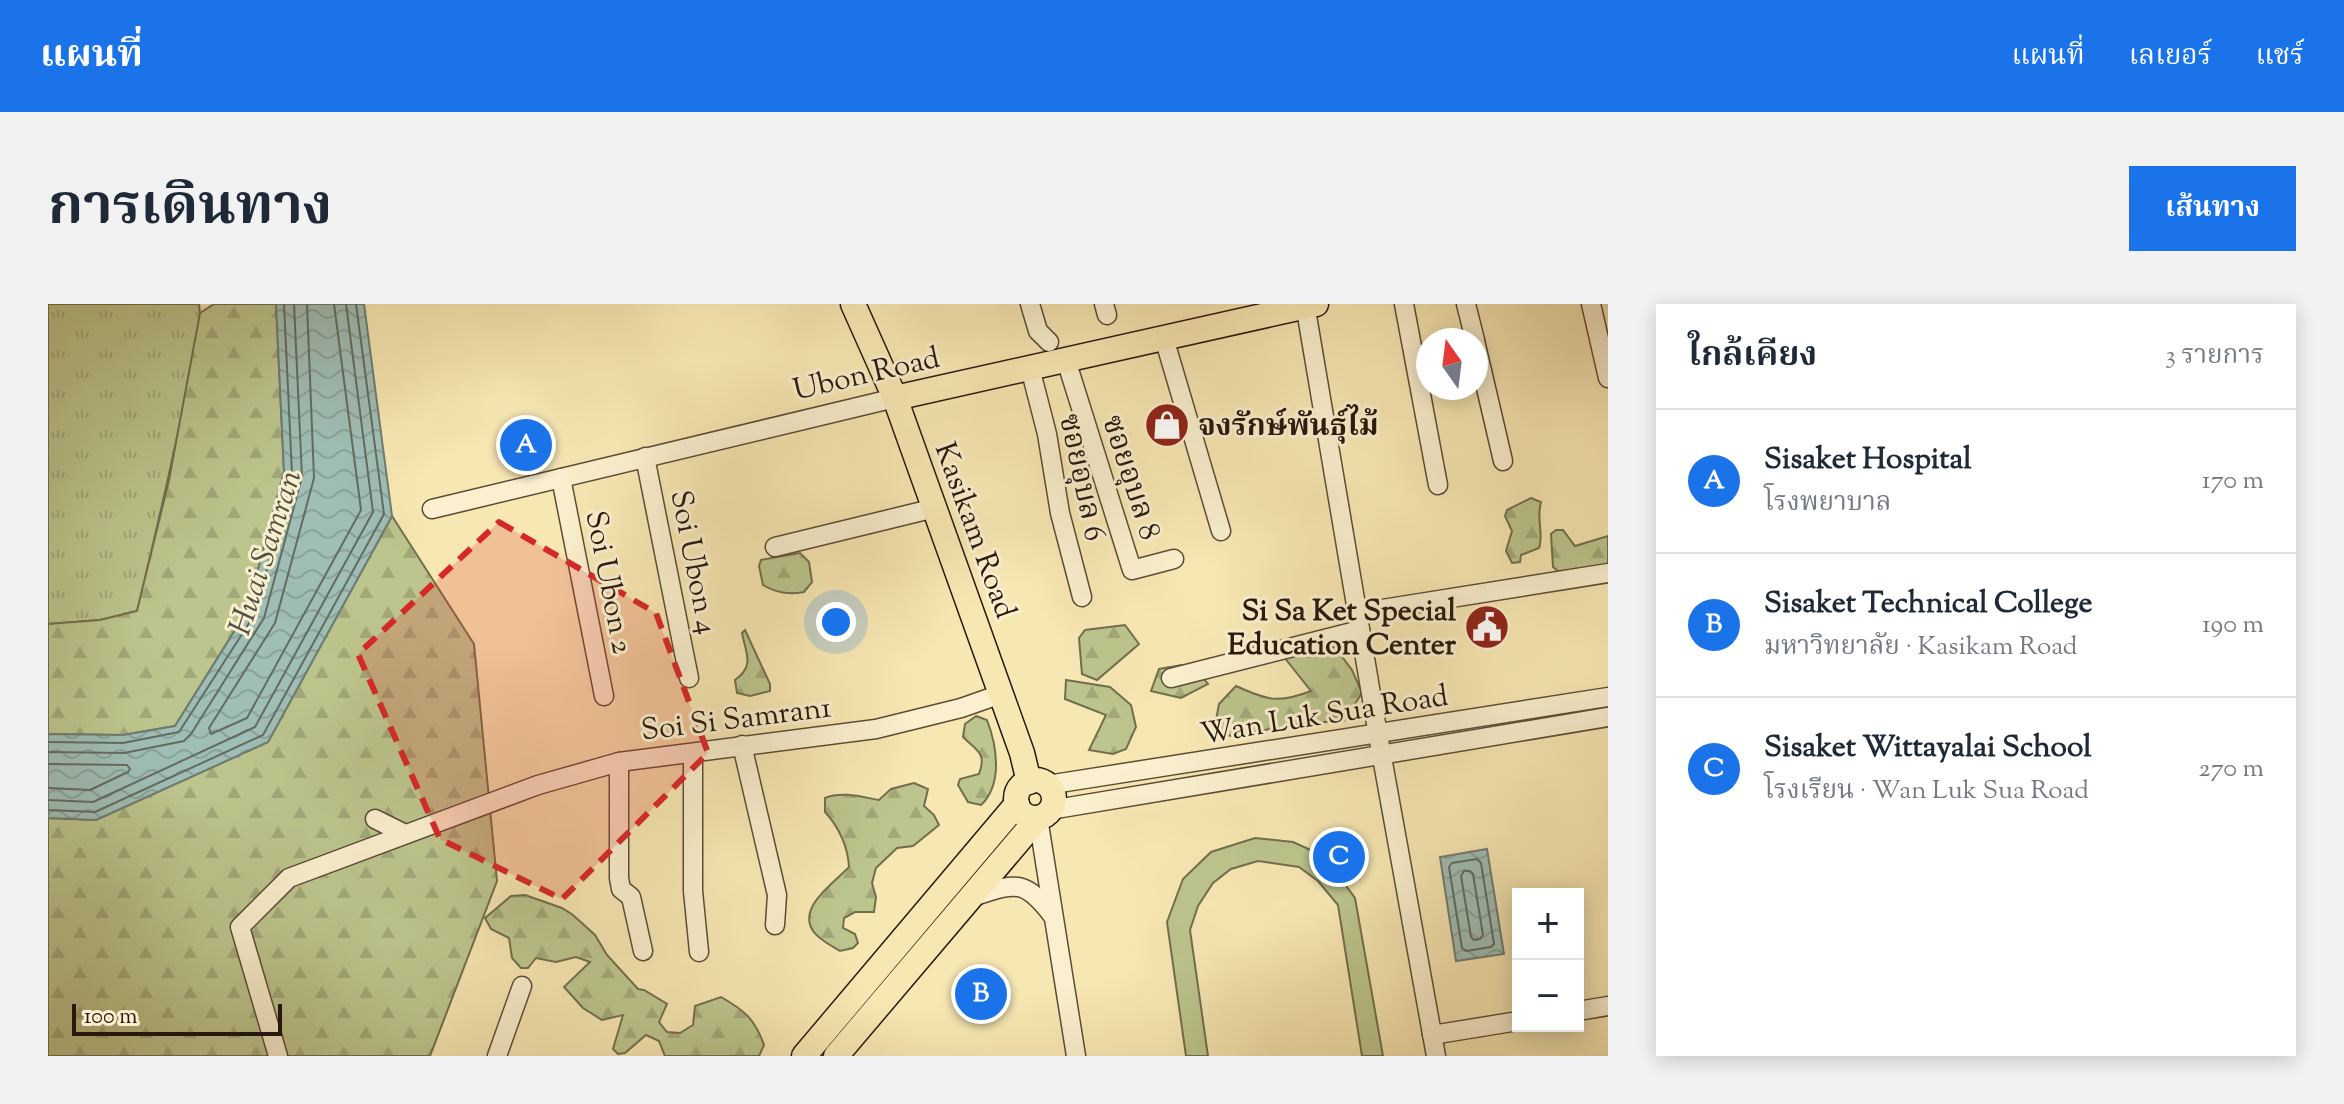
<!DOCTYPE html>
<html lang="th">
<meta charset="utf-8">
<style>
:root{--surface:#fff;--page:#f2f2f3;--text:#1f2937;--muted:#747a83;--line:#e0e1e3;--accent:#1a73e8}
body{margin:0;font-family:"Sorts Mill Goudy","Noto Serif Thai",serif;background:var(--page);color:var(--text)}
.controls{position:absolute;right:24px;bottom:24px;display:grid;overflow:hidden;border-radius:0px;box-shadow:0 4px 20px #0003}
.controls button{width:72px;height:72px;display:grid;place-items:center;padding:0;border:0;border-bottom:2px solid var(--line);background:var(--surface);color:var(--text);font:40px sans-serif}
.compass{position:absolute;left:1368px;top:24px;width:72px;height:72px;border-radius:50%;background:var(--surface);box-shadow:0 4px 20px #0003;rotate:346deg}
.scale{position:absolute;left:24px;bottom:20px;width:210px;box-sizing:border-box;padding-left:8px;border:4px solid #29180d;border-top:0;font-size:22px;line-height:28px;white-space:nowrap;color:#29180d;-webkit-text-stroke:6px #faefce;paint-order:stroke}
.you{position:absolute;left:788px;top:318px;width:28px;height:28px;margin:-20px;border:6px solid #fff;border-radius:50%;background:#1a73e8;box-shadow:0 0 0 12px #1a73e833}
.badge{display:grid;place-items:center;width:52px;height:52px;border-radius:50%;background:var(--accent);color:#fff;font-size:26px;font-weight:700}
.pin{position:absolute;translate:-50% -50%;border:4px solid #fff;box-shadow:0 2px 8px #0006}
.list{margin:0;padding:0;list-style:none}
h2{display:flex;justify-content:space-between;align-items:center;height:104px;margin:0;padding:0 32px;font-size:34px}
h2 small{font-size:26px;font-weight:400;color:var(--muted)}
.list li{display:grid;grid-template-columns:52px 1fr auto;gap:24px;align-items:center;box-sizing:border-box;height:144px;padding:0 32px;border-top:2px solid var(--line)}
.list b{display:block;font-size:30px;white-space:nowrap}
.list p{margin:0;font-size:26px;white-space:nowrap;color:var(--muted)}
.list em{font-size:26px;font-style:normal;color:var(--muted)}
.map{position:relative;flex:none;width:1560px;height:752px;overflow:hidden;border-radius:0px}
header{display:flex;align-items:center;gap:48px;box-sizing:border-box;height:112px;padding:0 40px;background:var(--accent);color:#fff}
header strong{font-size:38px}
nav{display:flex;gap:44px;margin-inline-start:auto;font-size:28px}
.intro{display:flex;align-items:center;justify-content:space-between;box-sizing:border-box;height:192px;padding:0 48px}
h1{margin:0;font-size:56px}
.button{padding:20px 36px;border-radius:0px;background:var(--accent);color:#fff;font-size:28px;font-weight:700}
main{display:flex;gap:48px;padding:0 48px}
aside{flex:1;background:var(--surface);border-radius:0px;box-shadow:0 4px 20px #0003}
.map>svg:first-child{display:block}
</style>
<header>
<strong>แผนที่</strong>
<nav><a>แผนที่</a><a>เลเยอร์</a><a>แชร์</a></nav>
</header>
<div class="intro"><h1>การเดินทาง</h1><a class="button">เส้นทาง</a></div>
<main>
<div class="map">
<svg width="1560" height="752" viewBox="0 0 1560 752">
<defs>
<pattern id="grass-tufts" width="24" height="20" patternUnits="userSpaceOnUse" patternTransform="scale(2)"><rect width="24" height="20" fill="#bcc58d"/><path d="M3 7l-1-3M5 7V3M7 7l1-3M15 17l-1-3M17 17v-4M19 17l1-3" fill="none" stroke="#a2a878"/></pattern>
<pattern id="forest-firs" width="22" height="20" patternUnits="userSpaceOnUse" patternTransform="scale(2)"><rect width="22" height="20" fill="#bcc58d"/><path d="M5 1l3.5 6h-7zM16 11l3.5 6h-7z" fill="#a2a878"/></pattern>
<pattern id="water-waves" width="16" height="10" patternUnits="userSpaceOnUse" patternTransform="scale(2)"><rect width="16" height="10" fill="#9fbeb5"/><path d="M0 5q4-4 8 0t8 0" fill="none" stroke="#89a39a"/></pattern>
</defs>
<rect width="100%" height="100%" fill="#f7e7b3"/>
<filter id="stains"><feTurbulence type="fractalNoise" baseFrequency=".0025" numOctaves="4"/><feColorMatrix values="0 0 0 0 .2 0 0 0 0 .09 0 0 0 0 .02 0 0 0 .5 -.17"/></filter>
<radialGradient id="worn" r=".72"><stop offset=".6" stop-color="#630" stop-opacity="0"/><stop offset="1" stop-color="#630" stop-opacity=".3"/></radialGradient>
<path fill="url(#grass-tufts)" stroke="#726e4d" stroke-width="2" d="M0 0H151C155 27 144 59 139 85 124 160 107 233 89 307L52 316 0 320Z"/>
<g fill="url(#forest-firs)" stroke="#726e4d" stroke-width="2">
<path d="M166 0H228L236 168 199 307 127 422 75 431 0 430V320L52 316 89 307 121 176 152 9Z"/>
<path d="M1483 194 1493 198C1488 215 1496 230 1491 244L1473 251 1472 258 1464 259 1458 247 1464 227 1457 212 1459 206Z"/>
<path d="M344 212 426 340 449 577 382 752H0V514L48 516 220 438Z"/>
<path d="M1508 226H1515L1527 242 1560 232V268L1510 267 1505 263 1503 230Z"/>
<path d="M752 249 761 258 764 278 756 288C741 291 728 289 715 281L711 262 713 256Z"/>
<path d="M1077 321 1091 340 1049 376 1034 370 1031 334 1037 326Z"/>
<path d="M697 326 722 380V387L702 392 689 389 687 376C707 362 698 350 694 329Z"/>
<path d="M1283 338 1304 366 1314 389 1296 417 1256 419 1183 432 1166 427 1171 400 1188 382C1219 396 1230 400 1263 387L1232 348Z"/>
<path d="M1134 361 1152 370 1160 380 1133 394 1103 387 1111 365Z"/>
<path d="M1018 376 1062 383 1083 401 1088 423 1078 445 1065 450 1041 446 1058 411 1017 395Z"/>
<path d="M928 412 939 416C949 442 955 480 933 501L920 498 910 481 912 475 931 470C939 449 929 447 915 433L917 420Z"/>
<path d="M866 479 880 485 876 502 886 511 891 521 865 542 849 544 828 564 824 579 828 593 826 608H807L796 614 795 624 807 630 810 639 805 644 792 647C784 642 771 636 765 627 749 603 787 578 801 563 800 543 791 523 777 508V494C794 487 814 493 831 496L843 485Z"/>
<path d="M477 591 514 604 525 611 547 631 559 651 590 685 596 686 619 700 611 718 619 728 632 729 645 721 647 702 673 693C696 706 707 715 716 741L711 752H617L611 737 598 731 577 749 570 750 565 745 575 711 554 716 535 704 516 683 542 658 528 653 508 658 488 654 480 664H473L464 654 461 634 443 625 437 614 463 592Z"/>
</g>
<path fill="#bcc58d" stroke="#726e4d" stroke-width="2" d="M1207 534 1245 538 1276 552 1307 594 1335 752H1314L1290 601 1270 577 1251 563 1210 557 1183 565 1165 579 1150 602 1142 626 1160 752H1138L1119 618 1135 575 1163 548Z"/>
<g fill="url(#water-waves)" stroke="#707c72" stroke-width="2">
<path d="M228 0H316L344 212 220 438 48 516 0 514V430L75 431 127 422 199 307 236 168Z"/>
<path d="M1439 545 1456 650 1408 657 1392 553Z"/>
</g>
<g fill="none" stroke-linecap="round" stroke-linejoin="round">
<g stroke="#646b61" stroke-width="2">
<path d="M259 0 266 174 227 319 161 424 163 430 199 414 313 206 286 0"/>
<path d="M0 438 75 439 131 428 207 310 244 170 236 0"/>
<path d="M0 448 76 449 136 437 143 430 216 314 254 173 246 0"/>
<path d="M0 460 79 461 82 465 80 468 42 486 0 484"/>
<path d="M0 496 45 498 207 423 325 208 298 0"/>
<path d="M0 506 47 508 215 431 336 210 308 0"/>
<path d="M1429 555 1433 559 1446 640 1443 643 1418 647 1414 644 1401 563 1404 559Z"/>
<path d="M1416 567H1422L1425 570 1435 631 1432 635 1426 636 1423 633 1413 572Z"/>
</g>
<g stroke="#5c4c36" stroke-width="21">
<g id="minor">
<path d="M982 0 990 27 1001 38"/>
<path d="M1056 0 1059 11"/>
<path d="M1257 0 1330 431 1388 752"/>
<path d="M1356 0 1390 181"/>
<path d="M1418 0 1427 36"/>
<path d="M1543 0 1560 74"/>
<path d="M1116 34 1173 227"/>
<path d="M1428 41 1455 157"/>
<path d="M1018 56 1084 266 1126 255"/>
<path d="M982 64 999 130 1012 209 1034 293"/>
<path d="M597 153 641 374"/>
<path d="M513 174 556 392"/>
<path d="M384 205 847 94"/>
<path d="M727 243 887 204"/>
<path d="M1309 309 1560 269"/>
<path d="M1123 374 1312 326"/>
<path d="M694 441 729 591 727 621"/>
<path d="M645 449V587L651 648"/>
<path d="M571 458V574L573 585 583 593 595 647"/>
<path d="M999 481 1560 393"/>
<path d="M1002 506 1560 413"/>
<path d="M990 514 1028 752"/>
<path d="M327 515 357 530"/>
<path d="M924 593C966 580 975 573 1004 611"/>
<path d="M1530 707 1560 702"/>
<path d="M1384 731 1470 717"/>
<path d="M230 752 192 623 241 574 490 481 571 458 828 425 913 404 953 390"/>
<path d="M449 752 474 682"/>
</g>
</g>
<g stroke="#29180d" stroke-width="27">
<g id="major">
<path d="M805 0 847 94 974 449 981 478"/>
<path d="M847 94 1268 0"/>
<circle cx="987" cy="495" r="19"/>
<path d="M756 752 969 500"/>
<path d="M788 752 990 514"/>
</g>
</g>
<use href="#minor" stroke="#faefce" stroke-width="18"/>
<use href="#major" stroke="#f7e7b3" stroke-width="24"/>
</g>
<path fill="#d62828" fill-opacity="0.2" stroke="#d62828" stroke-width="6" stroke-dasharray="16 10" stroke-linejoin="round" d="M451 218 608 309 660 449 514 595 392 535 310 350Z"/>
<defs>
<g id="shop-disc" transform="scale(2.3)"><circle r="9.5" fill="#8f2418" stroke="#faefce"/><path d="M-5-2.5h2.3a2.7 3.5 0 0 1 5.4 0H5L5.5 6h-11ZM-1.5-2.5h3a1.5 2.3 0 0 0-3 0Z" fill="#fff"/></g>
<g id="civic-disc" transform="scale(2.3)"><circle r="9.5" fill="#8f2418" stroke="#faefce"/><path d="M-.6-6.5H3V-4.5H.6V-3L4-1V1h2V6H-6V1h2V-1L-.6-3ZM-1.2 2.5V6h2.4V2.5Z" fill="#fff"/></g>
</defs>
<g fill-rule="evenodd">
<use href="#shop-disc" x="1119" y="121"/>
<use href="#civic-disc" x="1439" y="323"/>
</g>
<g text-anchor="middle" stroke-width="6" stroke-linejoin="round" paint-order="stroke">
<g font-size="30" fill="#29180d" stroke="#faefce">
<text transform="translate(818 69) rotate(-13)" y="10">Ubon Road</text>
<text transform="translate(1035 173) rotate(78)" y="10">ซอยอุบล 6</text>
<text transform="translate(1084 173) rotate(72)" y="10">ซอยอุบล 8</text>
<text transform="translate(928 226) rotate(70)" y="10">Kasikam Road</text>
<text transform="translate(647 258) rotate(79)" y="10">Soi Ubon 4</text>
<text transform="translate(562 278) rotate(79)" y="10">Soi Ubon 2</text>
<text transform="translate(1276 410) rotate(-9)" y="10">Wan Luk Sua Road</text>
<text transform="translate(688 414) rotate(-7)" y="10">Soi Si Samran1</text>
</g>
<g font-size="30" font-weight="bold" fill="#29180d" stroke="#faefce" text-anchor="start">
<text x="1150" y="131">จงรักษ์พันธุ์ไม้</text>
<text x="1408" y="316" text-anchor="end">Si Sa Ket Special<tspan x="1408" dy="34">Education Center</tspan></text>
</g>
<g font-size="32" font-style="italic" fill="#525248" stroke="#faefce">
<text transform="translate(216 248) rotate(-72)" y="11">Huai Samran</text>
</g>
</g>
<rect width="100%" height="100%" filter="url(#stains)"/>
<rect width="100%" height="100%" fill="url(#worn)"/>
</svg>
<div class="controls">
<button>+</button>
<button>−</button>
</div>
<svg class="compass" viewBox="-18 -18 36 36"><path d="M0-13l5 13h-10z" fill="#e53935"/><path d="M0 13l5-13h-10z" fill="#747a83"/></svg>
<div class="scale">100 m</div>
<div class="you"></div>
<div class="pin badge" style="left:478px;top:141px">A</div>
<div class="pin badge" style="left:933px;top:690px">B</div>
<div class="pin badge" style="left:1291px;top:553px">C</div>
</div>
<aside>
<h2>ใกล้เคียง<small>3 รายการ</small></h2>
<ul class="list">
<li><span class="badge">A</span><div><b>Sisaket Hospital</b><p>โรงพยาบาล</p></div><em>170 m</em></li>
<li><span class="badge">B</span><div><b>Sisaket Technical College</b><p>มหาวิทยาลัย · Kasikam Road</p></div><em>190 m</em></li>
<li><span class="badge">C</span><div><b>Sisaket Wittayalai School</b><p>โรงเรียน · Wan Luk Sua Road</p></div><em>270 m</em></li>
</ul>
</aside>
</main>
